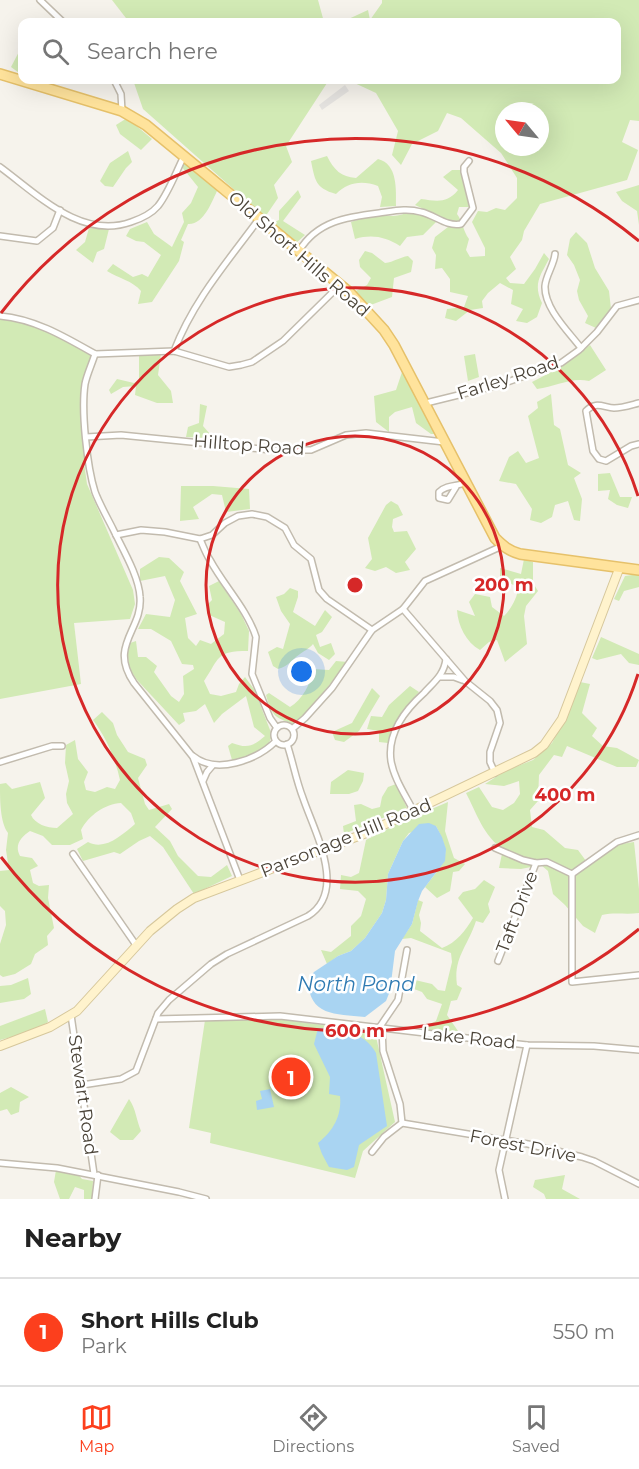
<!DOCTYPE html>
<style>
:root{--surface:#fff;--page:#f2f2f2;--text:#222;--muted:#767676;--line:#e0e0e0;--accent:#fc3f1d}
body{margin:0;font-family:Montserrat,sans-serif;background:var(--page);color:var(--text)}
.compass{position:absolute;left:495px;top:102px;width:54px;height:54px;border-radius:50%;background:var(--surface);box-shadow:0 6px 24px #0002;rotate:299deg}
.you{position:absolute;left:302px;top:672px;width:21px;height:21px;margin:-15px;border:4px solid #fff;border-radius:50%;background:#1a73e8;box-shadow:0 0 0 9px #1a73e833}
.badge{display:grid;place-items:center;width:39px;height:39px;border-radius:50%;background:var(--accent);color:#fff;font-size:20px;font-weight:700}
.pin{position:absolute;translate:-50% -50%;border:3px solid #fff;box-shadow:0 2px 6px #0006}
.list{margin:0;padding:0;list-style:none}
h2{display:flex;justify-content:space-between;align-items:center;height:78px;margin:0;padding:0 24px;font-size:26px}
h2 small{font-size:20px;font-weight:400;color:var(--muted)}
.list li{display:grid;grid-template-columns:39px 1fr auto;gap:18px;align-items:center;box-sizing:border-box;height:108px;padding:0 24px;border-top:2px solid var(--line)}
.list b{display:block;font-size:22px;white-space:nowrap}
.list p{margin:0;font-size:20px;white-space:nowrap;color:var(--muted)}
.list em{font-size:20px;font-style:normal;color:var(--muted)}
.icon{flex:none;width:33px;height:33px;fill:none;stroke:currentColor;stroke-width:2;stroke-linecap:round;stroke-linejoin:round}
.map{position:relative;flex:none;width:639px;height:1199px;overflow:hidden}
.search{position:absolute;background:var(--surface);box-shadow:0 6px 24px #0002;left:18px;right:18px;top:18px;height:66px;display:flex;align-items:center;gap:15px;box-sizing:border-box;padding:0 21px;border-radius:12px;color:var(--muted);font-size:22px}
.sheet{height:186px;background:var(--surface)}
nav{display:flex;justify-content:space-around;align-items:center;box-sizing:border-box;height:84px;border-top:2px solid var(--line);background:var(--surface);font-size:16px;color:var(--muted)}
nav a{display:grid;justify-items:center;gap:3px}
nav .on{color:var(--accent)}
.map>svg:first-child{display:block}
</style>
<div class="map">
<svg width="639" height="1199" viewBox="0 0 639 1199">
<rect width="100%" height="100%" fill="#f6f3ec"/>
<g fill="#d2eab5" fill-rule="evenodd">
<path d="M112 0H318L324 22H129Z"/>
<path d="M382 0H639V121L630 120 622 142 638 150 627 180 540 204 524 231 522 240 510 257 516 269 506 278 510 283 524 284 535 269 544 253 549 259C540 276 533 284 542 303L537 317 527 323 516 321 523 309 511 304 513 290 500 283 488 293 482 301 483 308 470 310 456 321 445 318 447 309 464 307 468 296 450 292V279L442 268 435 269 436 255 432 248 435 237 448 227 449 221 415 205 421 199C436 201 447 204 458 190L443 177 452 170H461L470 199 469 207H459L457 214C463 222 463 231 469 239L466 250 470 257 485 256V248L472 222 478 211 487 212 496 208 505 210 517 198V178L501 153 461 118 447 113 438 131 412 144 401 165 392 155 398 131 376 93 348 80H616V22H342L368 10 370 20 382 3ZM504 111H540V147H504Z"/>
<path d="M22 46V75L11 67Z"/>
<path d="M133 80H329L286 146 292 162 274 185 278 198 265 217 143 109Z"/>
<path d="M127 118 152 139 141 150 120 134 116 125Z"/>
<path d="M128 151 132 162 126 168 113 187 105 186 100 181 110 163Z"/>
<path d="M327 156C334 170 341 177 356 178L378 159C398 164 396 190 396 206L380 207 382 197 378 186C362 180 348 182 336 194 315 188 315 180 311 161Z"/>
<path d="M185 160 218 189C212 201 204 225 188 224L181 240 184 242 179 261 152 302 138 304 141 291C133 281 118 278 107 271L113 264 133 277 142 274 148 277 161 255 144 242 136 241 126 236 130 229 147 222 154 234 172 247 184 222 182 213 191 203 198 187 182 167Z"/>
<path d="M639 185V225L637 211 622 201 616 192Z"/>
<path d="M298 190 301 197 283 221 305 235 295 244 270 224 279 220V211Z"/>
<path d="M406 213 422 214 437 221 423 235 407 237 400 246C386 237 372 234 355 239L351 222C361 219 371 215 381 215 391 216 396 217 406 213Z"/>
<path d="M89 228 109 229 104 249 97 252 93 263 76 250 85 242Z"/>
<path d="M576 232 587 243 595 268 609 291 611 309 596 328 585 323 588 316 579 300 577 291 580 280 574 265 567 255 570 239Z"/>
<path d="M365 251 372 253 385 263C394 262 400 257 408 256L413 261 411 272 394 278 392 297 368 306 354 292 367 285 371 278 360 267 359 260Z"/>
<path d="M0 317 51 329 96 357 86 390 87 452 84 463 87 484 133 590 135 604 130 619 74 623 81 684 0 699Z"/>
<path d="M590 345 606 370 589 381C570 377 556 387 537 389L532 382 563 366Z"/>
<path d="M139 354H161L158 375 171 391 173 403H157L135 395 136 386 123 387 111 394 109 390 117 379 134 383 139 380Z"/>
<path d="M475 354 479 377 468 381 464 356Z"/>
<path d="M402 372 416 390 435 434H431L416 423 412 407 395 412 389 417V432L376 422 374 396 396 390Z"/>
<path d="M551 394 554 425 560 429 568 465 581 473 574 478 582 499 580 521 574 520 568 501 555 505 552 517 541 523 530 520 532 509 516 484 499 481 509 457 518 451 526 463 539 458 528 416 538 408 537 402Z"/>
<path d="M200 404 207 406 203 426 210 434 208 438 186 437 188 427 199 423Z"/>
<path d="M610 473 620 497H632L628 508 617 505 608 499 610 490 598 491V474Z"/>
<path d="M181 486H213L249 489 250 509 226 512 222 495 212 494 193 507 199 519 180 521Z"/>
<path d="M391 501 398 505 403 515 393 519 392 527 394 532 407 531 416 549 405 562 410 570 396 573 386 567 375 571 365 568 372 559 368 538 386 505Z"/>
<path d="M159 557 169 558 184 572 180 581 197 614 185 618 188 638 196 646 200 640 211 644 224 634 225 622 207 614V605L212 600 209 586 219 581 241 614 249 631 248 651C215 651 220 658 204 681L210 694 221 696 236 692 239 684 245 677 254 689 272 735 268 746 249 756 232 760 228 746 232 743C248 749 253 746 265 736L254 727 246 696 222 714 214 723 205 704 196 711 183 713 185 721 179 725 137 680 129 668 127 644 136 641 138 657H146L157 666 154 672 171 696 179 702 184 694 183 676 194 669 193 665 182 664 171 641 151 629H138L146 614 170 617 175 600 165 576 140 581V569Z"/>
<path d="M524 559 533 562V583L538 591 526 606 524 616 527 644 505 662 497 640 489 642 480 650C466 642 458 626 457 610L475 616 469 602 475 594 490 597 492 607 504 616C511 609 518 597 518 587L500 579V568L521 574Z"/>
<path d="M639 574V587L624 591 619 601 614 599 625 576Z"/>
<path d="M290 588 298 591V597L293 612 315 626 325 610 332 617 322 632 316 635 320 647 331 643 335 654 329 660 318 653 313 644C309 649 305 650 300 654 291 660 289 666 278 669L273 666 268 652 277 647 283 649 290 624 281 611 276 597 284 594Z"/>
<path d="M601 637 639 654V665L629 663 621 654 597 660 592 658Z"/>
<path d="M336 661 348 662 297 725C275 718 272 717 266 695L269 693 290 707C302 700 311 684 313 669L329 670Z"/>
<path d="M580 682 590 684 582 713 597 728 592 736 603 746 617 748 639 760 636 767H617L567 746 562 757 554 755 539 775 538 801 530 810 532 827 544 830 565 848 578 850 589 865 615 845 634 842 639 889V913C626 915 615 912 602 915L595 933 583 926 565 905 553 894 548 871 541 865 521 869 499 868 503 849C484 837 476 812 466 793L479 787 492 807 503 810 514 803 520 794 519 781 504 786 485 784 505 771 533 760 552 743 573 702Z"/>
<path d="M410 686 419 692C405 708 395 723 388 743L379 742V731L367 729 371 716 382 717 389 705Z"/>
<path d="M372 688 380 696 359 731 344 742 335 740 332 732 352 723Z"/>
<path d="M102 712 113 723 117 735 128 752 145 759 147 765 138 778 145 804 149 810 169 804 172 809 155 827 170 841 178 856 198 876 211 877 227 865 232 876 194 894 163 847 150 836 139 841 120 854 114 852 83 861 77 849 88 842C105 851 122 835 135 824L131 813 121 803C105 804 89 815 81 830L83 839 70 845H52L43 836 30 831C21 837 14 845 20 856L32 858 38 866 30 870 33 883 39 886 49 885 48 898 54 928 47 936 48 945 35 954 31 964 15 974 3 977 0 975V944L6 925 5 911 0 906V871L9 870 6 850 8 833C0 822 0 800 0 784L6 783 12 789 40 782 45 798 31 815C35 824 47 828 57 828L73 814 67 803 66 794 69 781 65 763 66 745 75 740 78 759 88 772 84 782 86 790 95 792 107 787 115 789 120 780C115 758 107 739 93 720Z"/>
<path d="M348 770 364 773 363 781 358 791 349 794H330L331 782Z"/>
<path d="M396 784 407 808 344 834 343 826 356 821 354 805 361 804 372 809 380 807 382 797 388 787Z"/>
<path d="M448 802 445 831 454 858 465 864 459 871 453 872 450 891 437 898 425 887C445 861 453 858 436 826L409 833 403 841 388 874 386 900 382 913 365 938 351 951 338 956 327 964 321 950 331 952 351 936V926L361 916 366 899 358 891 340 889 341 875 351 877 359 873 366 840 401 822Z"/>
<path d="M484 880 495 887 488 904 490 912 483 923 476 921C468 946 453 958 457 985L462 988 457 1000 451 1001 447 1015 458 1031 422 1032 428 1025 436 1021 442 1004 427 999 422 992 414 989 415 980 432 984 438 990 445 991 452 962 451 953 411 938 402 939 412 924 418 900 423 902 419 915 421 923 420 931 442 948C456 943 466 930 473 918L458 898 463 892 475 889Z"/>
<path d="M28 978 31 994 24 999 0 1003V986L11 985Z"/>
<path d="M45 1009 48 1022 34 1031 0 1040V1026Z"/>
<path d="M278 1019 375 1032 395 1122 363 1151 355 1178 210 1143 211 1133 189 1128 205 1020Z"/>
<path d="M11 1087 29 1097 20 1102 19 1112 11 1115 7 1109 0 1111V1093Z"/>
<path d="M129 1099C136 1109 136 1119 141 1131L133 1140H120L110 1132Z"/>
<path d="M56 1170 76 1172 82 1179 93 1181 92 1199H84V1190L75 1187 69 1199H60L54 1182Z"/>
<path d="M565 1175 562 1189 580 1199H546L544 1194 533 1187 535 1180Z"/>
</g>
<path fill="#e5e3e0" d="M345 85 349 91 322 110 319 105Z"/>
<g fill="#a9d4f2">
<path d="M429 823 436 826 442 837 446 849 445 861 422 891 418 901 412 924 395 951 390 991 386 1001 365 1017C335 1014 309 1016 308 980L314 972 338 956 351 951 365 938 382 913 386 900 388 874 403 841 419 824Z"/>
<path d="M318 1028C340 1028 365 1032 376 1053L387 1126 359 1145 354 1167 347 1170 329 1167 322 1154 318 1143C333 1131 342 1116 340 1096L329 1094 330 1077 314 1044Z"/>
<path d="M270 1089 274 1107 257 1110 256 1101 262 1099 260 1091Z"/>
</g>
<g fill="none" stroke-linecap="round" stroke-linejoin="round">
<g stroke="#c2bbae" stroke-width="8">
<g id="street">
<path d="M40 0 63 22"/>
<path d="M114 80 121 94 122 111"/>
<path d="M0 167C37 194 81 240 131 222 140 219 152 213 158 206 169 192 176 172 184 156"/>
<path d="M0 236 37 241 53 228 60 210"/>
<path d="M299 251C317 221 347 217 379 213 394 211 407 208 421 212 435 215 446 227 461 224L473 208 464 172V167L469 161"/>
<path d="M555 254C554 265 546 275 545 286 544 308 568 331 581 348"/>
<path d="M0 316C35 319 65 337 95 354"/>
<path d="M174 351C193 301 228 261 259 219"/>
<path d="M95 354C92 364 87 374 85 384 81 411 87 466 95 492 100 505 107 517 113 529 122 548 139 576 140 597 143 630 108 645 134 683L193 757 240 880"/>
<path d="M95 354 174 351 229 367 241 365 252 362 283 341 340 285"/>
<path d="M426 403 499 385 561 363 579 350 597 332 617 306 639 300"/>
<path d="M639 403C631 405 622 408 614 408 603 407 595 401 586 411L593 451 599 459 606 461 631 446 639 444"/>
<path d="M86 437 121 435 271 450H311L346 435 366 433 444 442"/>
<path d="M456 487 448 500 439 498V492C446 485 457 486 466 483"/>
<path d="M116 535 141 530 165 532 200 539 212 535 225 523 238 516 252 514 267 517 285 528 294 545 311 559 319 590 327 599 372 630"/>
<path d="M200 539C203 546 206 554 210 560 224 586 247 609 256 637L252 674 270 718 277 728"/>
<path d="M403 609 465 681 490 701 497 710 500 723 490 752V762L495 773"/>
<path d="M440 677H454L462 680"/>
<circle cx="284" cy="735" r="10"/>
<path d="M292 729 305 718 332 688 372 630 403 609 425 581 502 546"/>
<path d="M193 756C216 775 257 760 276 741"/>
<path d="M0 762 52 746H62"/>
<path d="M203 781 207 772 213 765"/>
<path d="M414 812C406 796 394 779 391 761 387 734 405 710 424 693 434 682 444 675 446 659"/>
<path d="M495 848 523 860 536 863 547 862 572 874"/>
<path d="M73 854 136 945"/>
<path d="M572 874V982L639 975"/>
<path d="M572 874 617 842 639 835"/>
<path d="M498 961 536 863"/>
<path d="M71 1015 94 1174"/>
<path d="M156 1019 280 1016 527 1045 594 1046 639 1050"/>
<path d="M379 1028 398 1000 407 950"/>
<path d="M82 1085 121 1079 136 1071 158 1013 169 1000 211 964 227 954 308 916C348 891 314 831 303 798 296 780 293 762 287 744"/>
<path d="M402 1123 528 1144 582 1157 594 1161 639 1184"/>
<path d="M372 1152 384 1137 402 1123 400 1104 383 1051 382 1028"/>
<path d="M0 1163 57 1168 179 1192 206 1199"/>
<path d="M95 1199 98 1175"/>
<path d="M505 1199 499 1170 527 1045"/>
</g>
</g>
<g stroke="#d6c79b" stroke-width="10">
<path id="secondary" d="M0 1046 50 1027 77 1011 150 931 177 909 194 898 369 832 534 753 544 745 562 719 619 569"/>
</g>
<g stroke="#e6c16a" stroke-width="12">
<path id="primary" d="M0 74 122 111 146 125 350 293 384 330 394 345 495 538C503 546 509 551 520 554L639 570"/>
</g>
<use href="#street" stroke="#fff" stroke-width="5"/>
<use href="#secondary" stroke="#fff3cd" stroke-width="8"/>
<use href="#primary" stroke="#ffe39c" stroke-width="9"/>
</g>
<g fill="none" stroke="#d62828" stroke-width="3">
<circle cx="355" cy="585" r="149"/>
<path d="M638 674A297 297 0 1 1 638 496"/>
<path d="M639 929A446 446 0 0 1 1 857M1 313A446 446 0 0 1 639 241"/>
</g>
<g text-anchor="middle" stroke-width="5" stroke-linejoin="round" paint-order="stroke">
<g font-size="18" fill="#4b4439" stroke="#fff">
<text transform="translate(299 254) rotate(41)" y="6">Old Short Hills Road</text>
<text transform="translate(508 378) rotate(-18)" y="6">Farley Road</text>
<text transform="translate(249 445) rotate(4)" y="6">Hilltop Road</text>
<text transform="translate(346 838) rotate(-22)" y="6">Parsonage Hill Road</text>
<text transform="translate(517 912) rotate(-69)" y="6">Taft Drive</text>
<text transform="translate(469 1038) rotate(6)" y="6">Lake Road</text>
<text transform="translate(83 1095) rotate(82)" y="6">Stewart Road</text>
<text transform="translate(523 1146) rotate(11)" y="6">Forest Drive</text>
</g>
<g font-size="20" font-style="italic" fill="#2e7ab2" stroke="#fff">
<text x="356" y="991">North Pond</text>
</g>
</g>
<circle cx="355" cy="585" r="9" fill="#d62828" stroke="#fff" stroke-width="3"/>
<g font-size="18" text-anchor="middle" font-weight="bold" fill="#d62828" stroke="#fff" stroke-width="5" stroke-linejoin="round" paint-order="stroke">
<text x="504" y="591">200 m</text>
<text x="565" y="801">400 m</text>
<text x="355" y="1037">600 m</text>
</g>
</svg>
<svg class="compass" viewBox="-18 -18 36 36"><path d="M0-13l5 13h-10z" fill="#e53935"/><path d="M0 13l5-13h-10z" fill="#767676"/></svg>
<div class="you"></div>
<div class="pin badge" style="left:291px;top:1077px">1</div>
<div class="search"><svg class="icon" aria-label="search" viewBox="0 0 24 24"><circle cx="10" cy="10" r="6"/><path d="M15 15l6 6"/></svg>Search here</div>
</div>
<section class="sheet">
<h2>Nearby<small></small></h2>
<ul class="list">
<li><span class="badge">1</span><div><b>Short Hills Club</b><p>Park</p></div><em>550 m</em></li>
</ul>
</section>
<nav>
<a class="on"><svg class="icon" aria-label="map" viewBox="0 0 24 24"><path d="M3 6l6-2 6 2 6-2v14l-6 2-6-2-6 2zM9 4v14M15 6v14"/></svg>Map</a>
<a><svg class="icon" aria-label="directions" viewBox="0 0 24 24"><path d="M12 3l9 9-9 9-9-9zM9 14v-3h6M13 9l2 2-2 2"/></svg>Directions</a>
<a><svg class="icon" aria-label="saved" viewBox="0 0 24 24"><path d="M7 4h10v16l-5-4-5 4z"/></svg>Saved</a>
</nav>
